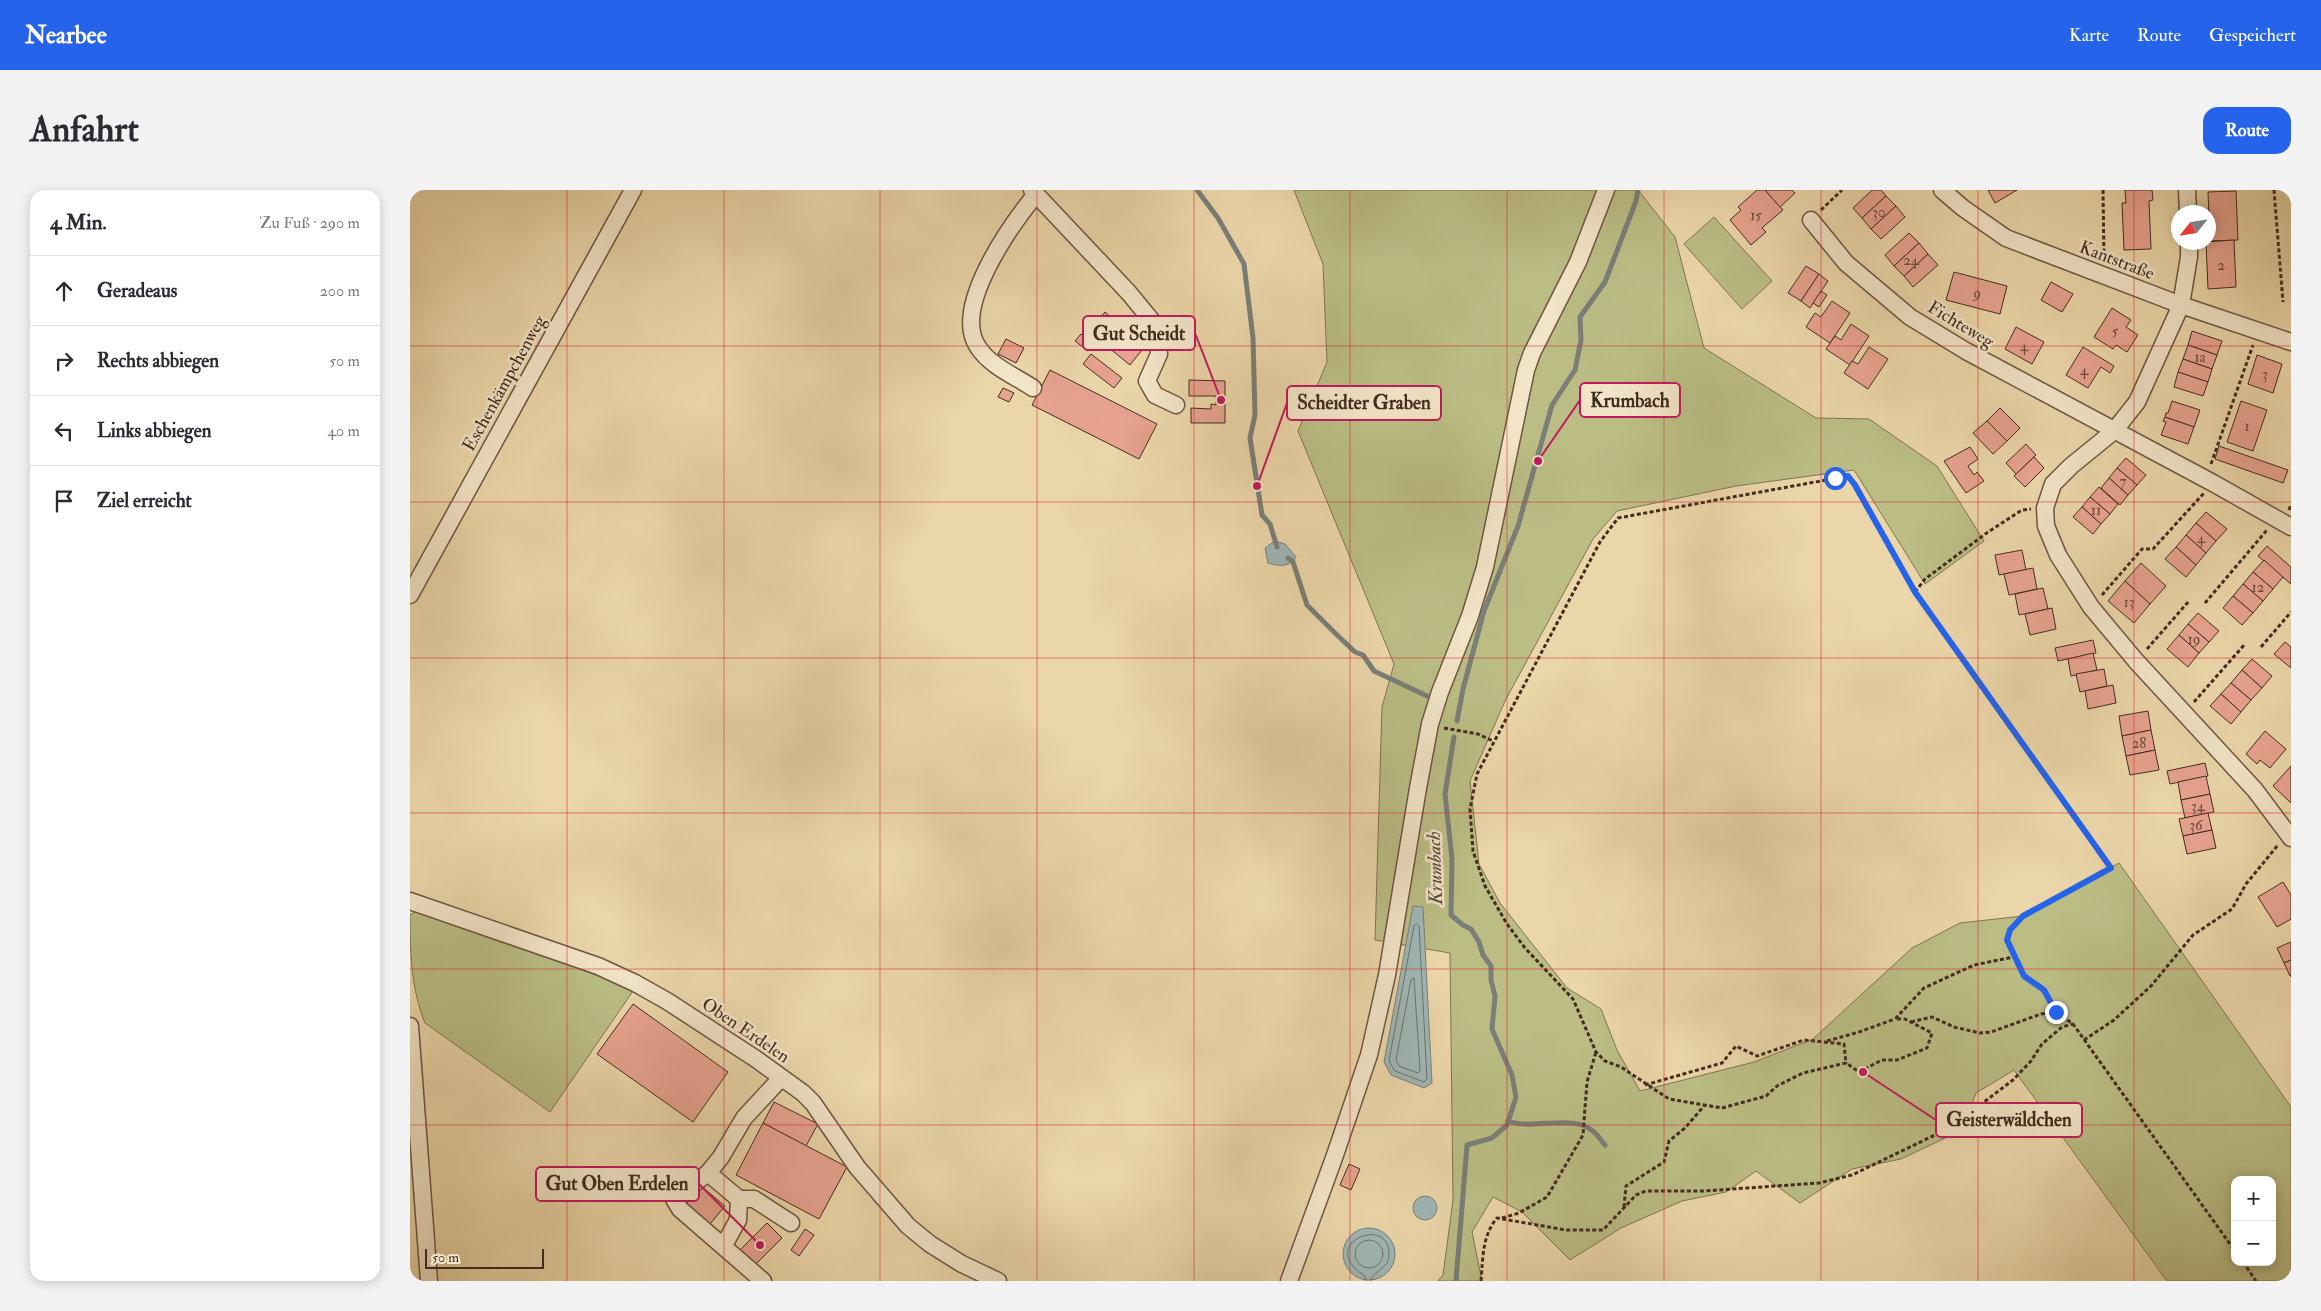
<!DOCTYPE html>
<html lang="de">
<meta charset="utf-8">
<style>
:root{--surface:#fff;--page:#f2f2f3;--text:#2b2b33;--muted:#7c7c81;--line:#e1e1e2;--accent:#2563eb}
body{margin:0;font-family:"IM FELL Double Pica",serif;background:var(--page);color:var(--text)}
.controls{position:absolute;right:15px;bottom:15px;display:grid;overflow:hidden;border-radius:10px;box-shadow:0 2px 12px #0003}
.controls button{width:45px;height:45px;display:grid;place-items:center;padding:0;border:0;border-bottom:1px solid var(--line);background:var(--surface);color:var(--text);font:25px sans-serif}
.compass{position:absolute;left:1761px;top:15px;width:45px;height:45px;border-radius:50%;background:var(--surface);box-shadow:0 2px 12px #0003;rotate:240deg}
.scale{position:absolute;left:15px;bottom:12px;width:119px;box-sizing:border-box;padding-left:5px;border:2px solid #432c1f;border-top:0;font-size:14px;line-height:18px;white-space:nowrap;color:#432c1f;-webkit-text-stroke:4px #f2e4c7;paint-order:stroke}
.stop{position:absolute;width:15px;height:15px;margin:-11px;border:4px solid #2563eb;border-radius:50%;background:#fff}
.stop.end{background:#2563eb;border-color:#fff;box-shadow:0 1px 5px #0008}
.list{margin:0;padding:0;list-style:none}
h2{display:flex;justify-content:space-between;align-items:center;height:65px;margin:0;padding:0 20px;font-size:21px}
h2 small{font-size:16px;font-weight:400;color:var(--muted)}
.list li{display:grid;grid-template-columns:32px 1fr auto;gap:15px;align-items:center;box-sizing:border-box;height:70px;padding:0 20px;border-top:1px solid var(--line)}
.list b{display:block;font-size:19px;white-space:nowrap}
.list em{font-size:16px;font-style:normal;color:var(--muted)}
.icon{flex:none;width:28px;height:28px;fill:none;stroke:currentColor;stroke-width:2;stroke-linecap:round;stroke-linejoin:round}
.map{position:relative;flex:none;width:1881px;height:1091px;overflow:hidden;border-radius:15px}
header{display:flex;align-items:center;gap:30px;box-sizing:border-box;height:70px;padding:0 25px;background:var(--accent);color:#fff}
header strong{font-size:24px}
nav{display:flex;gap:28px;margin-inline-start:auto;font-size:18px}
.intro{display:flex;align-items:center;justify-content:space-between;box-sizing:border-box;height:120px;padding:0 30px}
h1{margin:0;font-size:35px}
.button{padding:12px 22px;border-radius:15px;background:var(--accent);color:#fff;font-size:18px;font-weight:700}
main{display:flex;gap:30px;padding:0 30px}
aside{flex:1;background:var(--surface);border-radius:15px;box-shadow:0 2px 12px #0003}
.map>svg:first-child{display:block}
</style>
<header>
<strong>Nearbee</strong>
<nav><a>Karte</a><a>Route</a><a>Gespeichert</a></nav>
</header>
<div class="intro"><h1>Anfahrt</h1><a class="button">Route</a></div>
<main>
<aside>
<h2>4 Min.<small>Zu Fuß · 290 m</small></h2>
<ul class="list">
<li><svg class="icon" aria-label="ahead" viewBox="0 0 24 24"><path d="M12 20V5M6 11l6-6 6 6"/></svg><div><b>Geradeaus</b></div><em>200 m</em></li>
<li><svg class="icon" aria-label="right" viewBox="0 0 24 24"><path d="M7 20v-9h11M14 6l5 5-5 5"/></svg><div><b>Rechts abbiegen</b></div><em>50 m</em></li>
<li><svg class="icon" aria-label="left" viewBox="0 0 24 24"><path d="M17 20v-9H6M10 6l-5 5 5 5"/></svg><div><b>Links abbiegen</b></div><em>40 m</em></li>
<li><svg class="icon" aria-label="arrive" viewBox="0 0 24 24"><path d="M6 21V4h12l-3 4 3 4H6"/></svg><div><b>Ziel erreicht</b></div></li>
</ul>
</aside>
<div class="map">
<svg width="1881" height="1091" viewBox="0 0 1881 1091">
<rect width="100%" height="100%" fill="#ebd6a9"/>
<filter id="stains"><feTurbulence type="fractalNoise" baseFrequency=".004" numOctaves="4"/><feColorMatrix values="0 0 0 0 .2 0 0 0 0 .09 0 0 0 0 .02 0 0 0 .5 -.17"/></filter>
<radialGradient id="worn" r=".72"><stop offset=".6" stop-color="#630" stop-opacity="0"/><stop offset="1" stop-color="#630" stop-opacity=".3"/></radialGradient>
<g fill="#bbbd85" stroke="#7f7452" fill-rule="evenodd">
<path d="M884 0H1228L1265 47 1294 158 1406 228 1459 229 1527 276 1574 351 1515 394 1444 280 1326 296 1207 321 1183 349 1095 511 1060 591 1069 674 1090 713 1157 798 1191 819 1207 860 1230 901 1344 872 1403 849 1502 758 1550 733 1613 726 1709 673 1881 917V1091H1757L1604 880 1566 903 1552 940 1491 969 1442 979 1390 1013 1346 981 1316 1002 1272 1011 1211 1038 1160 1070 1112 1022 1083 1007 1062 1042 1072 1091H1028L1033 1085 1043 1010 1040 763 965 750 972 517 984 474 888 241 917 172 913 74ZM1825 990H1862V1072H1825Z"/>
<path d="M1304 27 1362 91 1332 119 1274 54Z"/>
<path d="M8 720 205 792 223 801 140 922 15 833C1 799 0 761 0 725Z"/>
</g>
<g fill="#9eb6b4" stroke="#7a7f78">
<path d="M865 351 875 354 886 367C879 378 869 376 858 373L855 358Z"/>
<path d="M1003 716 1013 717 1022 893 1014 898 981 885 974 872Z"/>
<circle cx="1015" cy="1018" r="12"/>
<circle cx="959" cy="1064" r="26"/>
</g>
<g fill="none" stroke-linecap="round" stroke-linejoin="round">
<g stroke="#70716a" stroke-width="1">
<path d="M1007 734 1009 736 1017 889 1014 892 985 881 979 871 1004 736Z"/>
<path d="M1004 788 1010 880 1008 883 989 876 986 870 1001 790Z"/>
<circle cx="959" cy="1064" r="14"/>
<path d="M956 1091 955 1086C905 1055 979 1023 979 1064 980 1080 962 1080 961 1091"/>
</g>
<g stroke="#7a7f78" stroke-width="5">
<path d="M787 0 808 28 834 74 843 148 845 225 840 248 852 325 860 334 867 357"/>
<path d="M878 368 883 372 897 415 925 443 945 462 953 465 964 481 1017 506"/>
<path d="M1047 531 1053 499 1074 421 1108 336 1142 215 1165 180 1171 150 1170 127 1195 92 1226 11 1228 0"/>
<path d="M1044 547 1035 604 1042 669 1041 725 1053 735 1061 739 1069 752 1073 765 1081 776V790L1085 806 1082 839 1102 885 1106 907 1097 935 1082 948 1057 955 1046 1091"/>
<path d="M1098 931C1124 941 1165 922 1185 943 1189 946 1191 951 1195 955"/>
</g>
</g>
<g fill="#e7a390" stroke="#432c1f">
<path d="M1347 0H1355L1373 20 1352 38 1356 42 1341 55 1320 30 1331 20 1328 17Z"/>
<path d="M1355 0H1382L1385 3 1370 17Z"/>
<path d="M1462 0H1471L1476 6 1452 28 1443 18Z"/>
<path d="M1578 0H1607L1585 13Z"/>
<path d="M1715 0H1742L1743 10 1739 11 1741 59 1714 60 1712 13H1716Z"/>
<path d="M1826 1 1828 50 1800 51 1798 2Z"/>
<path d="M1476 6 1486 16 1461 39 1452 28Z"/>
<path d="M1486 16 1495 27 1471 49 1461 39Z"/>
<path d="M1499 43 1509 53 1484 76 1475 65Z"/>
<path d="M1824 50 1826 97 1798 99 1796 52Z"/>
<path d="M1509 53 1518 64 1494 86 1484 76Z"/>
<path d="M1518 64 1528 75 1503 97 1494 86Z"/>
<path d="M1396 76 1409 84 1391 111 1378 103Z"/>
<path d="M1544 82 1597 96 1590 124 1536 110Z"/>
<path d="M1409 84 1418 91 1400 118 1391 111Z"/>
<path d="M1641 92 1663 104 1652 122 1631 110Z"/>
<path d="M1411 101 1417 105 1409 117 1403 113Z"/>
<path d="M1422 111 1440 123 1420 153 1396 137 1405 123 1411 127Z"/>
<path d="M1702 118 1721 130 1716 137 1728 145 1717 162 1706 155 1703 159 1684 147Z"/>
<path d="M695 122 703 129 678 161 665 151 671 144 675 147Z"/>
<path d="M703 129 736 155 720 175 688 149Z"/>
<path d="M1441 134 1459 146 1440 175 1416 159 1425 146 1431 150Z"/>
<path d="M1606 137 1634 152 1622 174 1595 159Z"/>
<path d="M1782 141 1812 151 1807 165 1778 155Z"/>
<path d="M596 149 614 158 606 173 588 164Z"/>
<path d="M1778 155 1807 165 1802 179 1773 169Z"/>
<path d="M1459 157 1478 169 1458 199 1434 183 1442 171 1448 174Z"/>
<path d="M1673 157 1704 176 1700 183 1691 177 1678 198 1656 185Z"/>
<path d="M681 164 712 188 704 198 673 174Z"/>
<path d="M1847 165 1872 174 1863 203 1838 194Z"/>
<path d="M1773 169 1802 179 1798 192 1768 182Z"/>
<path d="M640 180 747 234 729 269 622 215Z"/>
<path d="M1768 182 1798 192 1793 206 1764 197Z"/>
<path d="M779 190 815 191V233H781V218L801 219V214L806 215V206H779Z"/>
<path d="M593 198 604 203 599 212 588 207Z"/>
<path d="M1762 211 1790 220 1784 237 1755 227 1756 223H1758Z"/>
<path d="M1831 211 1857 220 1843 261 1817 252Z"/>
<path d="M1590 218 1610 238 1597 251 1577 231Z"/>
<path d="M1755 227 1784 237 1778 254 1751 245 1756 232 1753 231Z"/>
<path d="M1577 231 1597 251 1583 264 1563 243Z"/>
<path d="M1616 254 1626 265 1606 284 1596 273Z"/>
<path d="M1809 256 1878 280 1873 293 1805 269Z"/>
<path d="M1560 257 1568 269 1558 276 1564 285 1567 282 1574 291 1556 303 1534 271Z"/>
<path d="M1624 267 1634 278 1615 297 1604 286Z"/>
<path d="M1716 268 1736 285 1727 295 1707 278Z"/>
<path d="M1707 278 1727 295 1718 305 1699 288Z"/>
<path d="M1699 288 1718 305 1710 315 1691 298Z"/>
<path d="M1689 297 1708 314 1700 324 1680 307Z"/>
<path d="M1680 307 1700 324 1691 334 1672 317Z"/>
<path d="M1672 317 1691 334 1683 344 1663 327Z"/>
<path d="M1796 322 1817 339 1806 351 1786 333Z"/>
<path d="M1786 333 1806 351 1796 363 1776 345Z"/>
<path d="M1776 345 1796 363 1786 375 1766 357Z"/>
<path d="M1857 356 1881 377V394L1848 366Z"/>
<path d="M1766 357 1786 375 1776 387 1755 369Z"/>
<path d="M1612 360 1616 380 1589 385 1585 365Z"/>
<path d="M1854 370 1873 387 1863 399 1843 382Z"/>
<path d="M1731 373 1756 396 1740 414 1715 391Z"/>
<path d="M1623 378 1627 399 1599 405 1594 384Z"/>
<path d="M1843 382 1863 399 1853 411 1833 394Z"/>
<path d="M1715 391 1740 414 1724 433 1698 411Z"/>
<path d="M1833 394 1853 411 1843 423 1823 406Z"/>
<path d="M1633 398 1638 419 1609 425 1605 404Z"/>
<path d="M1823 406 1843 423 1832 435 1813 418Z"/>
<path d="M1642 418 1646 439 1620 445 1615 424Z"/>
<path d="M1788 423 1809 441 1799 452 1778 434Z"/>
<path d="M1778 434 1799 452 1789 463 1769 445Z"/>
<path d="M1769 445 1789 463 1778 477 1757 459Z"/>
<path d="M1683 450 1686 463 1648 471 1645 458Z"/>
<path d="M1875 452 1881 457V478L1864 464Z"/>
<path d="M1683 463 1687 480 1661 486 1658 469Z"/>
<path d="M1842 469 1862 486 1852 498 1832 480Z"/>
<path d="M1694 479 1697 496 1670 502 1666 484Z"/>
<path d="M1832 480 1852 498 1841 510 1821 493Z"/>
<path d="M1821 493 1841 510 1831 522 1811 504Z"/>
<path d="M1703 495 1706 513 1678 519 1675 501Z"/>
<path d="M1811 504 1831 522 1821 534 1800 516Z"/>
<path d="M1738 521 1741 540 1712 546 1709 526Z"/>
<path d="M1741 540 1745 560 1716 566 1712 546Z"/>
<path d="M1855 541 1876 559 1860 578 1850 570 1847 574 1836 564Z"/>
<path d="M1745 560 1749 580 1720 585 1716 566Z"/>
<path d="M1795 573 1798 586 1760 594 1757 581Z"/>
<path d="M1881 576V613L1863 596Z"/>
<path d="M1796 586 1800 604 1771 610 1768 592Z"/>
<path d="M1800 604 1804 622 1775 628 1771 610Z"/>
<path d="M1798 623 1802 640 1773 646 1769 629Z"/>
<path d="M1802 640 1806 658 1777 664 1773 646Z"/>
<path d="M1873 692 1881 705V729L1867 737 1848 707Z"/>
<path d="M1881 752V770L1874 773 1867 758Z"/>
<path d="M1881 770V786H1880L1874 773Z"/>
<path d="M223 814 318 882 283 932 187 864Z"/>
<path d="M364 912 408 934 396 956 353 933Z"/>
<path d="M353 933 437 977 409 1029 326 985Z"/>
<path d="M939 974 950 979 941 1000 930 995Z"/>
<path d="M291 996 315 1016 300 1034 276 1014Z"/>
<path d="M357 1033 372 1048 342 1078 327 1063Z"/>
<path d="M395 1039 404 1045 389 1066 381 1060Z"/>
</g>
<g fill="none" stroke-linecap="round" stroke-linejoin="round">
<g stroke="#6d5642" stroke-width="19">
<g id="minor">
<path d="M622 0 719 103 747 137 749 164 737 191 745 205 766 215"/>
<path d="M1532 0 1553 18 1596 48 1771 115 1881 152"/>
<path d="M1777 0 1778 22"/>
<path d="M1401 30 1436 73 1500 127 1556 161 1803 293 1881 337"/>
<path d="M1779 52V67L1771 115 1727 212 1704 241 1661 276 1643 294 1635 318 1636 336 1648 365 1681 417 1726 471 1845 600 1881 648"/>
<path d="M623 198C605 186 580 176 568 157 541 118 601 35 626 4"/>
<path d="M0 405 223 0"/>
<path d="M0 711 188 776 225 793 257 811 346 869 393 903 403 913 447 977 498 1036 520 1054 552 1074 588 1091"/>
<path d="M0 836 19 1091"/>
<path d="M298 983 329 1009 328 1030 314 1055"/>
<path d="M329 1009H344L381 1033"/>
<path d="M353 1091 270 1019 264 1009 298 983 311 967 334 928 371 888"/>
<path d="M879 1091 924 968 959 865 977 785 1008 598 1020 534 1030 502 1060 426 1075 377 1116 180 1122 163 1168 72 1196 0"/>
</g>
</g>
<g stroke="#432c1f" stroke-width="3" stroke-dasharray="4 2.5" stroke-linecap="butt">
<path d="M1693 0 1694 69"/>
<path d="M1864 0 1873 112"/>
<path d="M1411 20 1432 0"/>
<path d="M1801 274 1843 155"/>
<path d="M1879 320 1881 314"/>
<path d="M1505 402 1515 389 1578 342 1612 320 1621 319"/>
<path d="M1692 405 1732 359H1743L1794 303"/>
<path d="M1795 413 1857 340"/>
<path d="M1851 457 1881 422"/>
<path d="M1737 459 1779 411"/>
<path d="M1784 512 1835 454"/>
<path d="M1034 538 1068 544 1083 551"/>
<path d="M1604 767 1614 786 1634 801 1646 822 1663 834 1825 1061"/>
<path d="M1501 832 1522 827 1544 837 1570 843 1581 842 1631 824 1646 822"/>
<path d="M1674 850 1704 830 1741 796 1783 745 1822 719 1836 694 1868 655"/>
<path d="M1417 851 1449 842 1485 829"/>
<path d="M1235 895 1312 873 1326 856 1347 866 1394 850 1434 854 1436 873 1393 883 1367 896 1356 906 1312 918 1259 909 1211 877 1195 871 1186 862 1163 809 1115 758 1097 734 1075 696 1063 661 1060 619 1067 584 1190 352 1208 328 1438 286 1505 402 1701 677 1613 726 1601 740 1597 750 1604 767 1564 775 1514 798 1485 829H1495L1522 843 1517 858 1487 870H1472L1449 882 1436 873"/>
<path d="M1214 1017 1216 996 1254 972 1259 951 1275 938 1294 916"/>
<path d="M1092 1028 1109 1023 1137 1007 1173 945 1177 892 1186 862"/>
<path d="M1833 1072 1846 1091"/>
<path d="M1071 1091C1073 1068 1072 1046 1087 1028L1156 1040H1193L1226 1005 1236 1001H1294L1409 993 1442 985 1527 944 1574 912 1603 890 1621 871 1632 854 1652 837 1663 834"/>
</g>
<use href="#minor" stroke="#f2e4c7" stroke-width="16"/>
</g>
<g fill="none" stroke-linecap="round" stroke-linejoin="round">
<path stroke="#2563eb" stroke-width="6" d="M1425 288 1438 286 1445 295 1505 402 1701 678 1613 726 1600 740 1597 750 1614 786 1634 800 1646 822"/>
</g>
<path fill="none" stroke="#d62828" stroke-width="1" stroke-opacity="0.55" d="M157 0V1091M314 0V1091M470 0V1091M627 0V1091M784 0V1091M940 0V1091M1097 0V1091M1254 0V1091M1411 0V1091M1568 0V1091M1724 0V1091M0 156H1881M0 312H1881M0 468H1881M0 623H1881M0 779H1881M0 935H1881"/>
<g text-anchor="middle" stroke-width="5" stroke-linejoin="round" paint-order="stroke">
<g font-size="15" fill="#6c4a3b">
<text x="1469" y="27">30</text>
<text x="1346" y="30">15</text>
<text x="1501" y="75">24</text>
<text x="1811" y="80">2</text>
<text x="1567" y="108">9</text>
<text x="1705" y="146">5</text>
<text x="1614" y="161">4</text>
<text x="1790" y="172">1a</text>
<text x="1674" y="185">4</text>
<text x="1855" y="189">3</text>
<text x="1837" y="241">1</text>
<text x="1713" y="296">7</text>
<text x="1686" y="325">11</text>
<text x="1791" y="353">4</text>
<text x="1848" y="402">12</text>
<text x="1719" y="417">13</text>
<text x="1784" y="454">19</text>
<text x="1729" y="558">28</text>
<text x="1788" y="621">34</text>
<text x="1786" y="640">36</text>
</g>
<g font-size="18" fill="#432c1f" stroke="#f2e4c7">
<text transform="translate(1707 70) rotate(21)" y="6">Kantstraße</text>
<text transform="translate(1551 134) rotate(31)" y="6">Fichteweg</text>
<text transform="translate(94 193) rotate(-61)" y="6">Eschenkämpchenweg</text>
<text transform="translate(336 840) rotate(34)" y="6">Oben Erdelen</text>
</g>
<g font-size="19" font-style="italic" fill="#55483d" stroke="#f2e4c7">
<text transform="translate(1024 678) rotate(-92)" y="7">Krumbach</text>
</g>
</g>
<path fill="none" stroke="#c2185b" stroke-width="2" d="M811 210L785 143M1128 271L1170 210M847 296L877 213M1453 882L1526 930M350 1055L289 994"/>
<g fill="#c2185b" stroke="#f2e4c7" stroke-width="2">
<circle cx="811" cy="210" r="5"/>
<circle cx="1128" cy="271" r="5"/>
<circle cx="847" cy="296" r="5"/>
<circle cx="1453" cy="882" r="5"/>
<circle cx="350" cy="1055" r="5"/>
</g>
<g fill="#f2e4c7" stroke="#c2185b" stroke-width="2">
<rect x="673" y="126" width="112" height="34" rx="5"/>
<rect x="1170" y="193" width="100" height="34" rx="5"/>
<rect x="877" y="196" width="154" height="34" rx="5"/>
<rect x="1526" y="913" width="146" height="34" rx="5"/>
<rect x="126" y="977" width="163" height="34" rx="5"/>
</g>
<g font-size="19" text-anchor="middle" font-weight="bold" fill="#432c1f">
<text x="729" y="150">Gut Scheidt</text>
<text x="1220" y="217">Krumbach</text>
<text x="954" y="219">Scheidter Graben</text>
<text x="1599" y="936">Geisterwäldchen</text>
<text x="207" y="1000">Gut Oben Erdelen</text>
</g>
<rect width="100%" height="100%" filter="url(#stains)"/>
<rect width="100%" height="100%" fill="url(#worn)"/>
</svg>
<div class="controls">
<button>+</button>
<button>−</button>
</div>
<svg class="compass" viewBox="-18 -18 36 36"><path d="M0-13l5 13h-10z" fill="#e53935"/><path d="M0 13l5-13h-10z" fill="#7c7c81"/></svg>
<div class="scale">50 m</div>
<div class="stop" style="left:1425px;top:288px"></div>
<div class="stop end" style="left:1646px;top:822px"></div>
</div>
</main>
